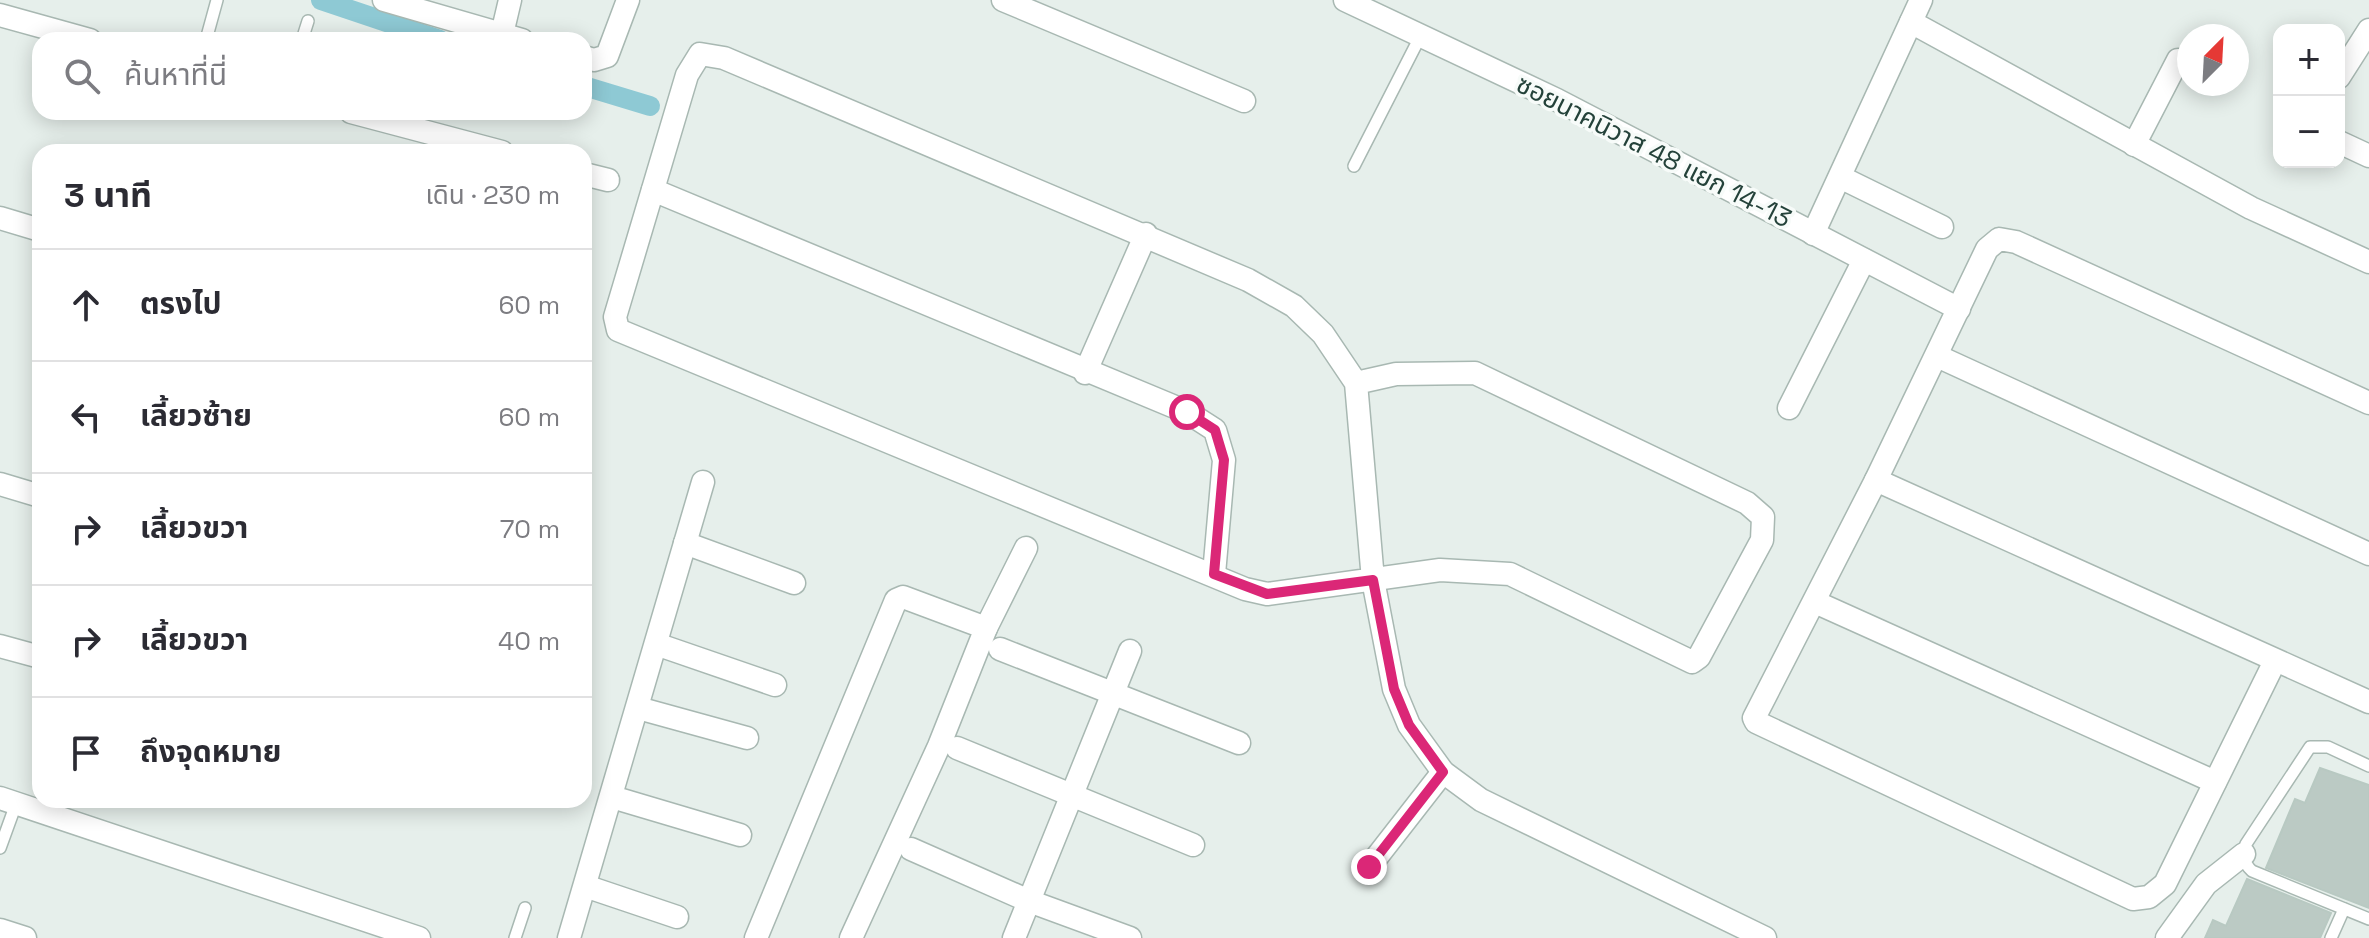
<!DOCTYPE html>
<html lang="th">
<meta charset="utf-8">
<style>
:root{--surface:#fff;--page:#f2f2f3;--text:#2b2b33;--muted:#7c7c81;--line:#e1e1e2}
body{margin:0;font-family:"Space Grotesk","Noto Sans Thai",sans-serif;background:var(--page);color:var(--text)}
.controls{position:absolute;right:24px;top:24px;display:grid;overflow:hidden;border-radius:16px;box-shadow:0 4px 20px #0003}
.controls button{width:72px;height:72px;display:grid;place-items:center;padding:0;border:0;border-bottom:2px solid var(--line);background:var(--surface);color:var(--text);font:40px sans-serif}
.compass{position:absolute;left:2177px;top:24px;width:72px;height:72px;border-radius:50%;background:var(--surface);box-shadow:0 4px 20px #0003;rotate:24deg}
.stop{position:absolute;width:24px;height:24px;margin:-18px;border:6px solid #db2777;border-radius:50%;background:#fff}
.stop.end{background:#db2777;border-color:#fff;box-shadow:0 2px 8px #0008}
.list{margin:0;padding:0;list-style:none}
h2{display:flex;justify-content:space-between;align-items:center;height:104px;margin:0;padding:0 32px;font-size:34px}
h2 small{font-size:26px;font-weight:400;color:var(--muted)}
.list li{display:grid;grid-template-columns:52px 1fr auto;gap:24px;align-items:center;box-sizing:border-box;height:112px;padding:0 32px;border-top:2px solid var(--line)}
.list b{display:block;font-size:30px;white-space:nowrap}
.list em{font-size:26px;font-style:normal;color:var(--muted)}
.icon{flex:none;width:44px;height:44px;fill:none;stroke:currentColor;stroke-width:2;stroke-linecap:round;stroke-linejoin:round}
.map{position:relative;flex:none;width:2369px;height:938px;overflow:hidden}
.search{position:absolute;background:var(--surface);box-shadow:0 4px 20px #0003;left:32px;top:32px;width:560px;height:88px;display:flex;align-items:center;gap:20px;box-sizing:border-box;padding:0 28px;border-radius:24px;color:var(--muted);font-size:30px}
.panel{position:absolute;background:var(--surface);box-shadow:0 4px 20px #0003;left:32px;top:144px;width:560px;height:664px;border-radius:24px}
.map>svg:first-child{display:block}
</style>
<div class="map">
<svg width="2369" height="938" viewBox="0 0 2369 938">
<rect width="100%" height="100%" fill="#e6efeb"/>
<g fill="none" stroke-linecap="round" stroke-linejoin="round">
<g stroke="#8ec9d4" stroke-width="20">
<path d="M321 0 440 40"/>
<path d="M584 86 650 106"/>
</g>
</g>
<g fill="#bbcac4" stroke="#b8c9c2" stroke-width="2">
<path d="M2320 768 2369 785V908L2266 868 2295 799 2305 803Z"/>
<path d="M2247 879 2331 913 2320 938H2205L2213 920 2226 926Z"/>
</g>
<g fill="none" stroke-linecap="round" stroke-linejoin="round">
<g stroke="#a8b8b2" stroke-width="14">
<g id="lane">
<path d="M206 40 217 0"/>
<path d="M302 40 308 21"/>
<path d="M1354 166 1421 35"/>
<path d="M2369 766 2328 747H2310L2246 844C2243 855 2243 863 2252 871L2369 919"/>
<path d="M0 848 16 804"/>
<path d="M515 938 525 908"/>
<path d="M2331 938 2344 909"/>
</g>
</g>
<g stroke="#a8b8b2" stroke-width="25">
<g id="street">
<path d="M384 0 522 40"/>
<path d="M1003 0 1244 101"/>
<path d="M1345 0 1557 100 1959 309"/>
<path d="M0 15 90 40"/>
<path d="M1911 22 2251 208 2369 262"/>
<path d="M502 34 510 0"/>
<path d="M584 57 594 60 607 56 628 0"/>
<path d="M2339 77 2369 30"/>
<path d="M351 112 502 152"/>
<path d="M2339 142 2369 156"/>
<path d="M2134 145 2178 60"/>
<path d="M584 174 608 180"/>
<path d="M1840 177 1942 227"/>
<path d="M653 190 1187 412 1215 430 1224 460 1214 574"/>
<path d="M0 218 40 230"/>
<path d="M1813 234 1921 0"/>
<path d="M1937 356 2369 554"/>
<path d="M1085 373 1146 234"/>
<path d="M1356 383 1396 374 1475 373 1747 503 1763 517 1762 540 1699 657 1692 662 1510 574 1440 570 1267 594 1245 589 618 330 615 317 687 75 700 54 724 58 1248 280 1294 306 1323 334 1356 383 1373 580 1394 689 1409 725 1443 772 1481 800 1765 938"/>
<path d="M1789 408 1864 260"/>
<path d="M1876 480 2369 702"/>
<path d="M0 484 40 496"/>
<path d="M685 543 794 583"/>
<path d="M1815 602 2215 782"/>
<path d="M986 628 1026 548"/>
<path d="M656 644 775 685"/>
<path d="M0 646 40 657"/>
<path d="M1000 649 1239 743"/>
<path d="M2275 661 2165 884 2149 897 2133 899 1756 722 1754 718 1876 480 1987 249 1999 239 2016 242 2369 403"/>
<path d="M638 708 747 738"/>
<path d="M957 748 1193 845"/>
<path d="M612 797 740 835"/>
<path d="M0 798 419 938"/>
<path d="M911 849 1029 901 1130 938"/>
<path d="M1369 867 1443 772"/>
<path d="M585 886 677 917"/>
<path d="M0 930 25 938"/>
<path d="M569 938 703 482"/>
<path d="M756 938 896 600 903 597 986 628 939 746 851 938"/>
<path d="M1014 938 1130 651"/>
<path d="M2167 938 2206 884 2244 854"/>
</g>
</g>
<use href="#lane" stroke="#fff" stroke-width="11"/>
<use href="#street" stroke="#fff" stroke-width="22"/>
</g>
<g fill="none" stroke-linecap="round" stroke-linejoin="round">
<path stroke="#db2777" stroke-width="10" d="M1187 412 1215 430 1224 460 1214 574 1267 594 1373 580 1394 689 1409 725 1443 772 1369 867"/>
</g>
<g text-anchor="middle" stroke-width="7" stroke-linejoin="round" paint-order="stroke">
<g font-size="26" fill="#24423a" stroke="#f7fbf9">
<text transform="translate(1654 151) rotate(27)" y="9">ซอยนาคนิวาส 48 แยก 14-13</text>
</g>
</g>
</svg>
<div class="controls">
<button>+</button>
<button>−</button>
</div>
<svg class="compass" viewBox="-18 -18 36 36"><path d="M0-13l5 13h-10z" fill="#e53935"/><path d="M0 13l5-13h-10z" fill="#7c7c81"/></svg>
<div class="stop" style="left:1187px;top:412px"></div>
<div class="stop end" style="left:1369px;top:867px"></div>
<div class="search"><svg class="icon" aria-label="search" viewBox="0 0 24 24"><circle cx="10" cy="10" r="6"/><path d="M15 15l6 6"/></svg>ค้นหาที่นี่</div>
<section class="panel">
<h2>3 นาที<small>เดิน · 230 m</small></h2>
<ul class="list">
<li><svg class="icon" aria-label="ahead" viewBox="0 0 24 24"><path d="M12 20V5M6 11l6-6 6 6"/></svg><div><b>ตรงไป</b></div><em>60 m</em></li>
<li><svg class="icon" aria-label="left" viewBox="0 0 24 24"><path d="M17 20v-9H6M10 6l-5 5 5 5"/></svg><div><b>เลี้ยวซ้าย</b></div><em>60 m</em></li>
<li><svg class="icon" aria-label="right" viewBox="0 0 24 24"><path d="M7 20v-9h11M14 6l5 5-5 5"/></svg><div><b>เลี้ยวขวา</b></div><em>70 m</em></li>
<li><svg class="icon" aria-label="right" viewBox="0 0 24 24"><path d="M7 20v-9h11M14 6l5 5-5 5"/></svg><div><b>เลี้ยวขวา</b></div><em>40 m</em></li>
<li><svg class="icon" aria-label="arrive" viewBox="0 0 24 24"><path d="M6 21V4h12l-3 4 3 4H6"/></svg><div><b>ถึงจุดหมาย</b></div></li>
</ul>
</section>
</div>
